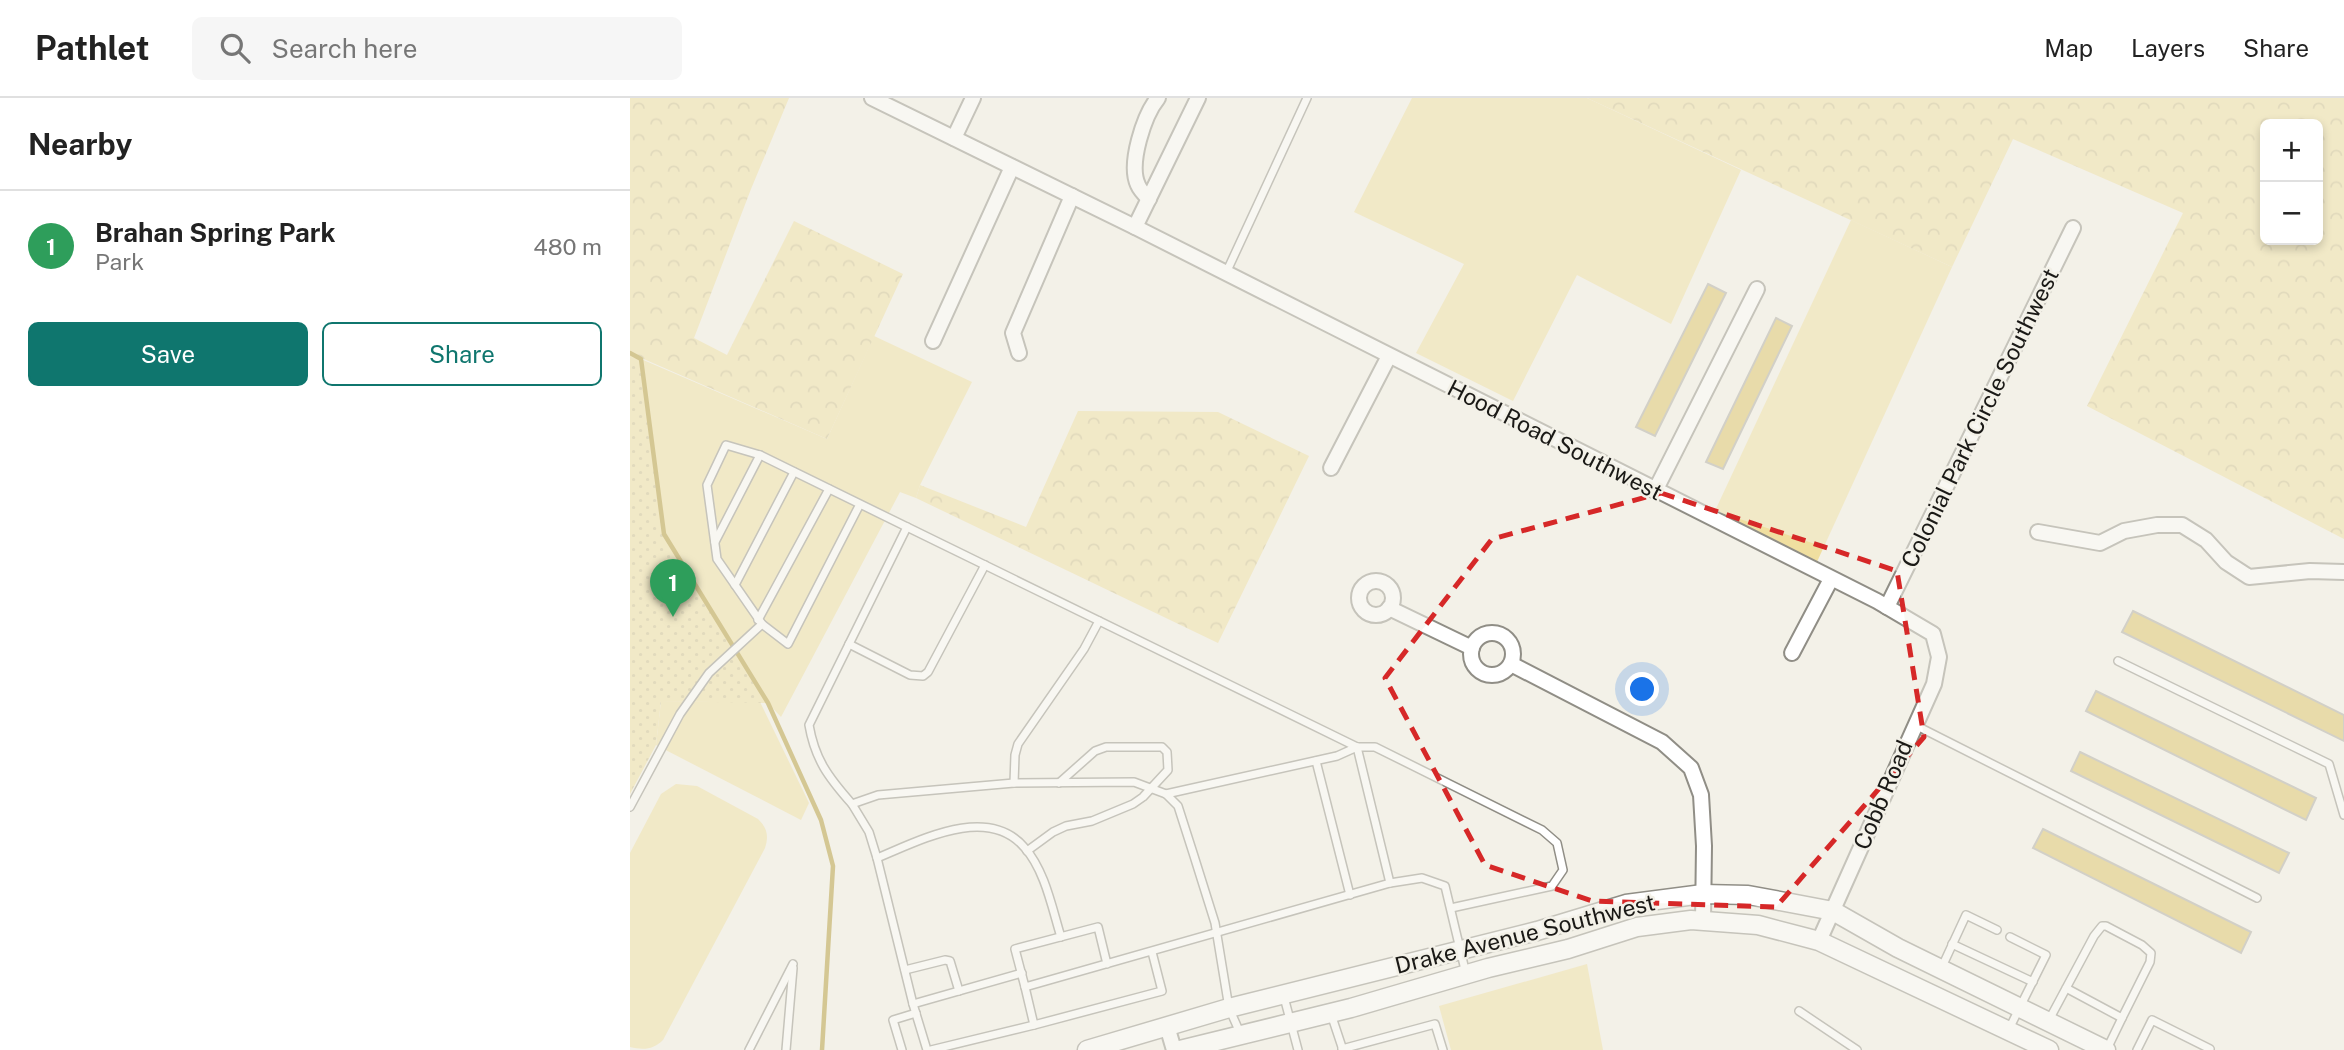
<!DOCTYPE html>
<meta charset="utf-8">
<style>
:root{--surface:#fff;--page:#f6f6f6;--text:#222;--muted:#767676;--line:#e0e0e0;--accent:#0f766e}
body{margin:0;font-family:"Public Sans",sans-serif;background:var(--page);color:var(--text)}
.controls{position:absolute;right:21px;top:21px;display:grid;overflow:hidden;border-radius:10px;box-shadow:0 4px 10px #0003}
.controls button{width:63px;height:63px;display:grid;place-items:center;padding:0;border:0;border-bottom:2px solid var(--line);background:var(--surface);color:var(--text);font:35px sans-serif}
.you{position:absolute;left:1013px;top:592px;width:24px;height:24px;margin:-18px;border:5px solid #fff;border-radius:50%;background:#1a73e8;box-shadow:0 0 0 10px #1a73e833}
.badge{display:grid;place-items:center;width:46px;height:46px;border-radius:50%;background:var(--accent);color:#fff;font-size:23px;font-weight:700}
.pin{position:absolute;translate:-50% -58px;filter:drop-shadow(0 2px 4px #0008)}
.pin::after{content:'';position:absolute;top:37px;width:24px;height:21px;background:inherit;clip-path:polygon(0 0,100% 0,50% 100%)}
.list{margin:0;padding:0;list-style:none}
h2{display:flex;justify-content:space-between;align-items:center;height:91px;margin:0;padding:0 28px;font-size:30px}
h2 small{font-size:23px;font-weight:400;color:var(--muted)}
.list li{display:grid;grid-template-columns:46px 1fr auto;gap:21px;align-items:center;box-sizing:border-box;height:112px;padding:0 28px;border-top:2px solid var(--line)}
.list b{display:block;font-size:26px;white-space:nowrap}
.list p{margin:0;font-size:23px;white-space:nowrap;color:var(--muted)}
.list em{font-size:23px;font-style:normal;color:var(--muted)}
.actions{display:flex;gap:14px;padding:21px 28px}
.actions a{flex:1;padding:16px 0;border:2px solid var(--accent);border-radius:10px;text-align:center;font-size:24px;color:var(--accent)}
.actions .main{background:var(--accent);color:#fff}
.icon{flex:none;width:38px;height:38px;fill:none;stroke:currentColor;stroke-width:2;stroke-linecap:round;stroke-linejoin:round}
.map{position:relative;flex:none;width:1714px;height:952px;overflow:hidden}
header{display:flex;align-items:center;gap:42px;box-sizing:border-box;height:98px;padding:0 35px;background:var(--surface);border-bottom:2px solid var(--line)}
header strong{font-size:33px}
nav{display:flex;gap:38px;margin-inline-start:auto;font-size:24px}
.search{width:490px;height:63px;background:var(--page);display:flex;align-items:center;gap:18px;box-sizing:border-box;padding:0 24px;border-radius:10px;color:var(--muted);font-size:26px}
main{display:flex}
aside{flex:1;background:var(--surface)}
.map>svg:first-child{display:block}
</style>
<header>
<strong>Pathlet</strong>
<div class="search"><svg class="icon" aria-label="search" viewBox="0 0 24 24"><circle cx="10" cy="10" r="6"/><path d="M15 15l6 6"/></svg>Search here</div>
<nav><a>Map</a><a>Layers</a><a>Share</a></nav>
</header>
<main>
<aside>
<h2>Nearby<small></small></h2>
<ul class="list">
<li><span class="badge" style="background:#2e9e5b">1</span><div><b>Brahan Spring Park</b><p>Park</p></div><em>480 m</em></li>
</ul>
<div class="actions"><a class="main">Save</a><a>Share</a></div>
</aside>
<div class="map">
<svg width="1714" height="952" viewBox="0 0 1714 952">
<defs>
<pattern id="forest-crowns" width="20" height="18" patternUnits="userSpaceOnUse" patternTransform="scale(1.75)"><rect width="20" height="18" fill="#f0dfa0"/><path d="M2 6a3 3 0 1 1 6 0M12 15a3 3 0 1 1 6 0" fill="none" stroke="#cdbf89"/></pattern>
<pattern id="park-dots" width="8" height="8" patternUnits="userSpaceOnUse" patternTransform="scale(1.75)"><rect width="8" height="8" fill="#f0dfa0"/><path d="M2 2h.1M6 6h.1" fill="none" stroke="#cdbf89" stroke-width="1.8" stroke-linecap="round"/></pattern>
</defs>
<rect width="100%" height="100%" fill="#f3f1e8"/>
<g fill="#f0dfa0">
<path d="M782 0H957L1111 72 1041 226 947 177 883 303 786 255 834 166 724 114Z"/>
<path d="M1221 122 1322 169 1186 466 1084 415Z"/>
<path d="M244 238 342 284 290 387 286 400 270 394 151 619 138 605 34 436 11 261 197 341Z"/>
<path d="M31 603 130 604 179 705 171 722 26 647Z"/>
<path d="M46 686 67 688 128 721C137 730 139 737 135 750L33 942C23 952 13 952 0 949V755L31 696Z"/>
<path d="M957 866 973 952H821L809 908Z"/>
</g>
<g fill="url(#forest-crowns)" fill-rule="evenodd">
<path d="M0 0H159L121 91 64 240 97 257 164 123 273 176 197 341 0 255Z"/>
<path d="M957 0H1714V441L1457 308 1553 115 1383 41 1322 169ZM1635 26H1688V142H1635Z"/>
<path d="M448 313 588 314 679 358 588 545 286 400 290 387 396 429Z"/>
</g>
<path fill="url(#park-dots)" d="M0 255 11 261 34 436 138 605 31 603 26 647 0 696Z"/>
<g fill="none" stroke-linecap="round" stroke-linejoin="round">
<path stroke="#b0952e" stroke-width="4.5" d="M0 255 11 261 34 436 138 605 191 722 203 768 192 952"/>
</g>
<g fill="#dcc15f" stroke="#aba8a0" stroke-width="2">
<path d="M1078 186 1096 195 1025 338 1006 329Z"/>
<path d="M1146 220 1162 228 1093 371 1076 364Z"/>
<path d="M1503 513 1714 617V643L1492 534Z"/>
<path d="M1466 593 1686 700 1676 722 1456 613Z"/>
<path d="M1450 654 1659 755 1649 775 1441 673Z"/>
<path d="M1413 731 1621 834 1611 855 1403 750Z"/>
</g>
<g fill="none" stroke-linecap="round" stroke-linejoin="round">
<g stroke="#908e86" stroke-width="10">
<g id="service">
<path d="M596 175 677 0"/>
<path d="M230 406 158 546 132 526 87 461 77 387 96 347 130 357 277 429"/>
<path d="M85 444 130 357"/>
<path d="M105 487 164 374"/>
<path d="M128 522 199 391"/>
<path d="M219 546 280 577 293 578 298 574 355 467"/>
<path d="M1488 563 1699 666 1714 717"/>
<path d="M1285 627 1627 800"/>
<path d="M686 663 720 797"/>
<path d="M384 685 385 657 388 646 454 551 469 523"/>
<path d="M536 696 707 658 727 649 760 785"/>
<path d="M222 706 239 734 247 760 283 906 297 952"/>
<path d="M0 709 50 616 79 575 132 526"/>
<path d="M397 753 423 734 436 728 462 723 503 706 513 699 538 672 537 654 532 649H476L465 653 429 685"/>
<path d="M247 760C289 743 357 706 394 749 415 772 422 810 431 839"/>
<path d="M1322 846 1403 884"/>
<path d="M477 866 468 829 385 851 395 889 760 785 792 780 815 788 836 876"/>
<path d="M1311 871 1336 817 1367 832"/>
<path d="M275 872 315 862 320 863 329 893"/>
<path d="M395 889 404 927 532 893 522 854"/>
<path d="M654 899 668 952"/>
<path d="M283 906 392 875"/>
<path d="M1169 913 1227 952"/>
<path d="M701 916 713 952"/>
<path d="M1419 922 1464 838 1472 828H1476L1512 847 1521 855 1520 864 1492 920 1436 890"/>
<path d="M1379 931 1416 857 1380 839"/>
<path d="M611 937 599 910 585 825 564 758 548 708 536 696 504 684 384 685 248 697 222 706C199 680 185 662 179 627L277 429 727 649H745L912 732 927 745 933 772 922 788 821 810"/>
<path d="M712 951 805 926 813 952"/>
<path d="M1477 951 1492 920"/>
<path d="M119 952 163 866"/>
<path d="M156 952 163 870"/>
<path d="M272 952 263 922 286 915"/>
<path d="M301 952 404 927"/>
<path d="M1507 952 1522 922 1580 951"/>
</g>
</g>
<g stroke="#908e86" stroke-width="18">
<g id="minor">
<path d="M242 0 505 129 1247 503 1303 536 1309 559 1304 586 1189 843"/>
<path d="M324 40 343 0"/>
<path d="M519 101C515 97 510 92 508 87 498 66 514 17 528 0"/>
<path d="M505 129 568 0"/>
<path d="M303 243 382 69"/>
<path d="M389 255 383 235 442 98"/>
<path d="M701 370 759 258"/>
<path d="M1025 393 1127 191"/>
<path d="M1408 434 1470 445 1494 433 1527 427H1552L1576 442 1596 464 1619 479 1680 473 1714 474"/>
<circle cx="746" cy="500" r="17"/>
<path d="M1257 509 1443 130"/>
<path d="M759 510 842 550"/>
<circle cx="862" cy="556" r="21"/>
<path d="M1162 555 1201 481"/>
<path d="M881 566 1032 644 1061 670 1071 697 1074 748 1073 823"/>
<path d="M537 928 544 952"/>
</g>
</g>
<g stroke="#908e86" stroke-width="21">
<g id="tertiary">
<path d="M457 952 599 910 907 833 996 806 1073 796 1118 797 1203 813 1268 850 1476 952"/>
<path d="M550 952 721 910 858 870 938 851 1007 829 1061 822 1128 827 1189 843 1419 952"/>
</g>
</g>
<use href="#service" stroke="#fff" stroke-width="7"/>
<use href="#minor" stroke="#fff" stroke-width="14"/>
<use href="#tertiary" stroke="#fff" stroke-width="18"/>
</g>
<path d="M0 0H1714V952H0ZM1031 395 1267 473 1294 639 1146 809 962 803 855 767 755 580 862 441Z" fill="#f3f1e8" fill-opacity=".55" fill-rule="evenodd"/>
<path fill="none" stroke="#d62828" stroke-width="5" stroke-dasharray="14 9" stroke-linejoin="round" d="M1031 395 1267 473 1294 639 1146 809 962 803 855 767 755 580 862 441Z"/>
<g text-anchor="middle" stroke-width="5" stroke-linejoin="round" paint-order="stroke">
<g font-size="23" fill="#1a1916" stroke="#f3f1e8">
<text transform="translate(1350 320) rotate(-64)" y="8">Colonial Park Circle Southwest</text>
<text transform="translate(925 342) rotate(27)" y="8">Hood Road Southwest</text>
<text transform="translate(1253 697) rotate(-67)" y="8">Cobb Road</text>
<text transform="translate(895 836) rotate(-14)" y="8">Drake Avenue Southwest</text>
</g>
</g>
</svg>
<div class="controls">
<button>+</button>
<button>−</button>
</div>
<div class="you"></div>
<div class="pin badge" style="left:43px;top:519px;background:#2e9e5b">1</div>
</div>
</main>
